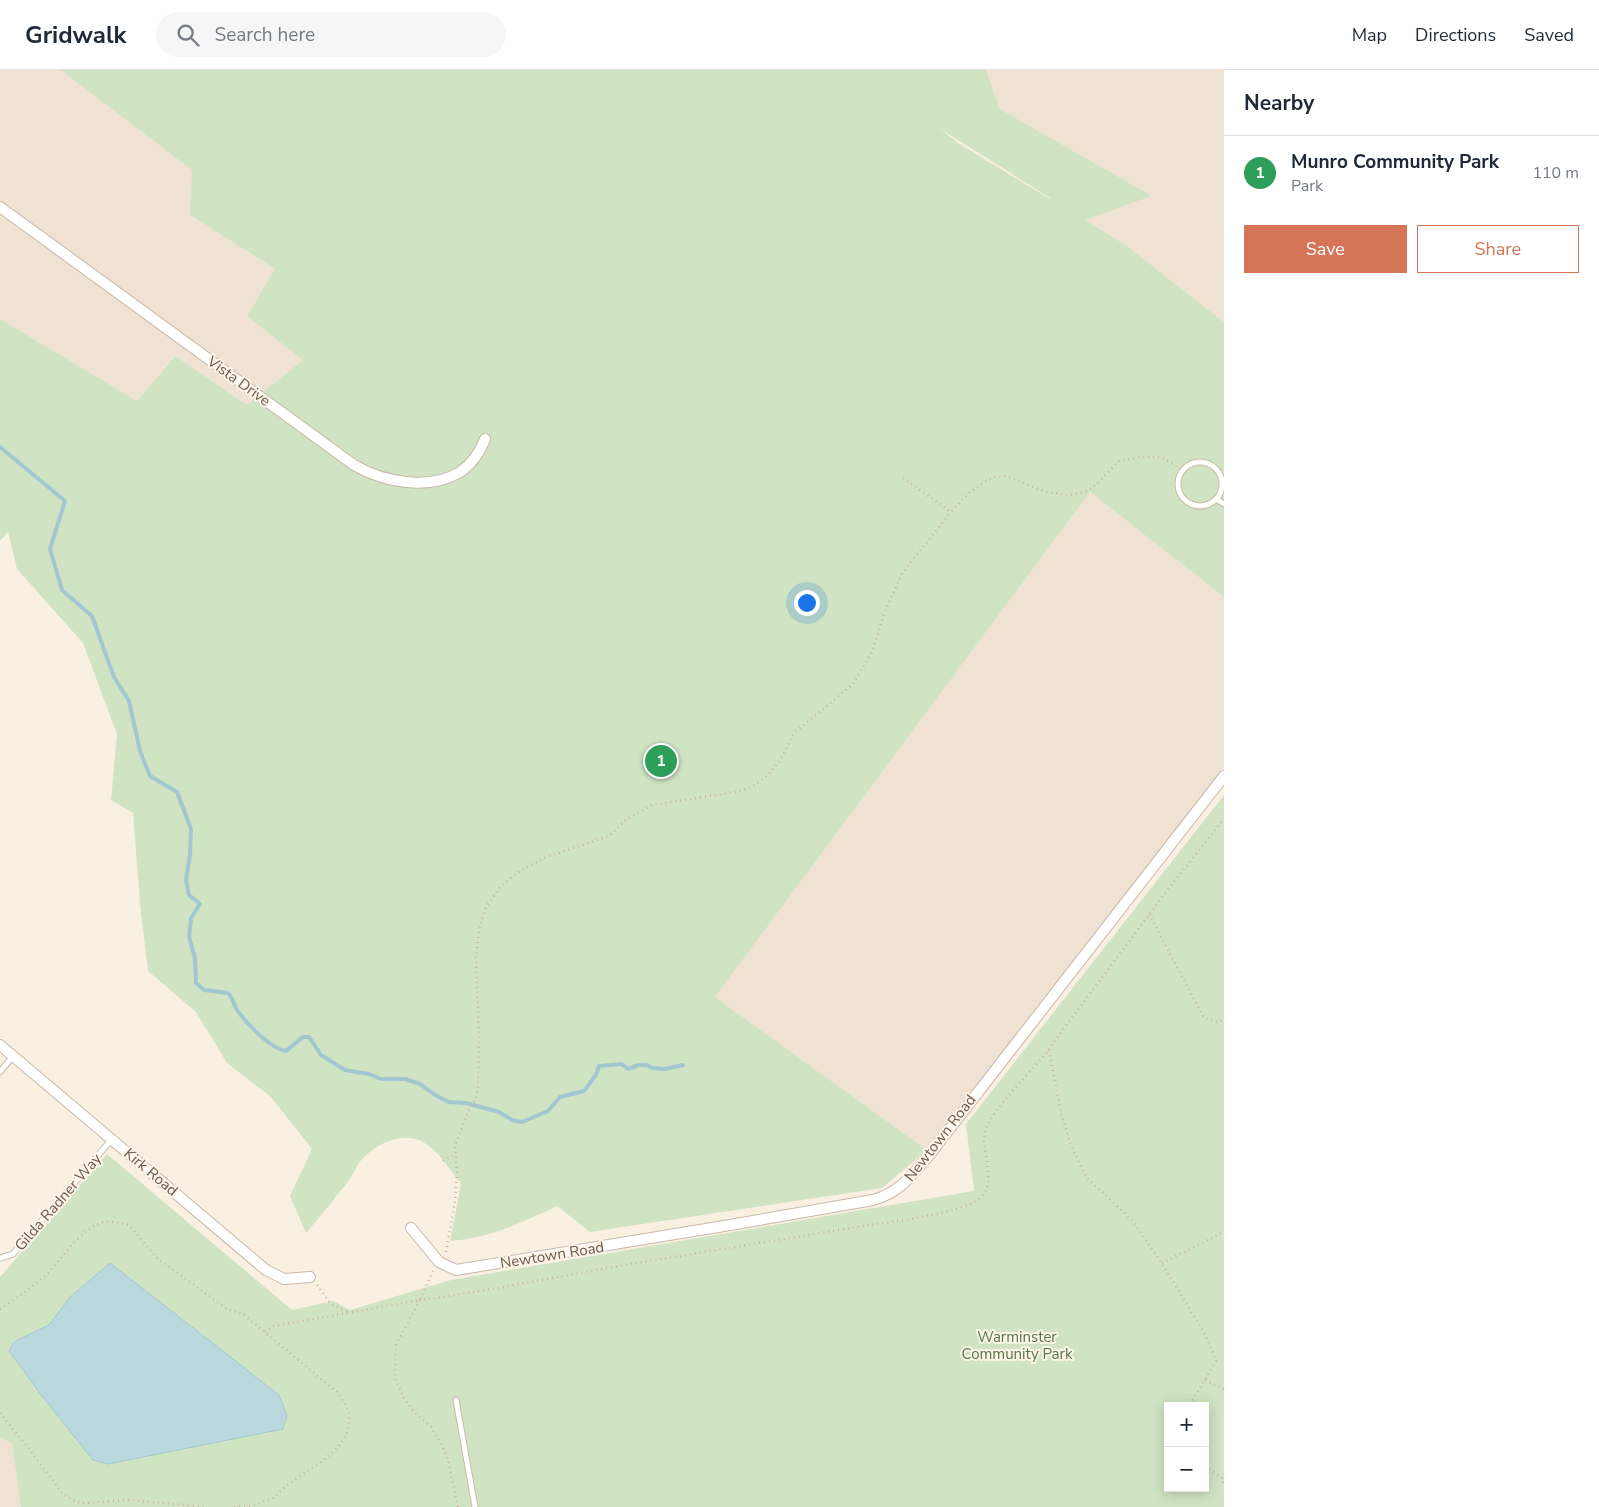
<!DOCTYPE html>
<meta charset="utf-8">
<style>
:root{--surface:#fff;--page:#f6f6f7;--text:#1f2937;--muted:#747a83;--line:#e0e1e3;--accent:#d57456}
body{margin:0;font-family:"Nunito Sans",sans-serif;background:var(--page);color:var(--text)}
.controls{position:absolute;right:15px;bottom:15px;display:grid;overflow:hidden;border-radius:0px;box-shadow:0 2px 12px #0003}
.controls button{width:45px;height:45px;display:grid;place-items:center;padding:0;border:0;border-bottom:1px solid var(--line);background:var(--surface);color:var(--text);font:25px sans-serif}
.you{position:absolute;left:806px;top:532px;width:18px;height:18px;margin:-12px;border:4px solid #fff;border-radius:50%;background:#1a73e8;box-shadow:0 0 0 8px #1a73e833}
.badge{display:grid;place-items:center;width:32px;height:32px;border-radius:50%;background:var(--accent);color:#fff;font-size:16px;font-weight:700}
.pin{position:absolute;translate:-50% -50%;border:2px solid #fff;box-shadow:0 1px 5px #0006}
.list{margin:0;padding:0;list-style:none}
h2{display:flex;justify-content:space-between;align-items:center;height:65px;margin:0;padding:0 20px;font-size:21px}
h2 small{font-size:16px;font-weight:400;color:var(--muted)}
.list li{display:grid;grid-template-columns:32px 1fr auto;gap:15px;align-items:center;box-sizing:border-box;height:75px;padding:0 20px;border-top:1px solid var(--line)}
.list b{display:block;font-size:19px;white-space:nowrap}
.list p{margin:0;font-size:16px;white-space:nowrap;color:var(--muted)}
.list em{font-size:16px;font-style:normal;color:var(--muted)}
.actions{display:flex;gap:10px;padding:15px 20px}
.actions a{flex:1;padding:11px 0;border:1px solid var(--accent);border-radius:0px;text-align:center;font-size:18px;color:var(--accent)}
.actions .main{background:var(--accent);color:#fff}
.icon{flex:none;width:28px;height:28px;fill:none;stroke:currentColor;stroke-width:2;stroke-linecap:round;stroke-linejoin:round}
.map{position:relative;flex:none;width:1224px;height:1437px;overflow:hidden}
header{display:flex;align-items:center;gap:30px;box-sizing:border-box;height:70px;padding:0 25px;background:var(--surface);border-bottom:1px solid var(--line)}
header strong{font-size:24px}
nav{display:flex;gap:28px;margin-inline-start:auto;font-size:18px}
.search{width:350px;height:45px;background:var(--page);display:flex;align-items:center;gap:12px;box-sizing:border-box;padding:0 18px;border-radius:28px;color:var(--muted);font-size:19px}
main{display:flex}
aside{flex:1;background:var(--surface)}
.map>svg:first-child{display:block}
</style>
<header>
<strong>Gridwalk</strong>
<div class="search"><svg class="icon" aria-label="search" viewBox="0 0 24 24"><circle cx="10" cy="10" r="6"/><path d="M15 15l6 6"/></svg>Search here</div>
<nav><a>Map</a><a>Directions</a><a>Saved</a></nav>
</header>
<main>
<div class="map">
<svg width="1224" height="1437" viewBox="0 0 1224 1437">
<rect width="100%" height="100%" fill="#f9f0e2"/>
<g fill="#efe2d2">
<path d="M0 0H273L190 145 276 200 247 245 304 290 464 502 174 286 137 331 0 249Z"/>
<path d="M986 0H1224V252L1127 176 1084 150 1152 126 1000 39Z"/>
<path d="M1090 422 1224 527V697L927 1080 715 927Z"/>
<path d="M0 1367 12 1374 21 1437H0Z"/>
</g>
<g fill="#d0e4c3" fill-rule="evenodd">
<path d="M61 0H986L1000 39 1152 126 1085 150 1127 176 1224 252V527L1090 422 715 927 927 1080 882 1118 590 1162 557 1136C521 1153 490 1168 450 1171L461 1114C450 1100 439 1081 423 1072 401 1060 373 1075 359 1093 355 1099 352 1107 347 1113 333 1130 320 1147 306 1163L290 1126 312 1079 271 1027 227 993 196 942 148 901 140 834 133 743 111 730 117 664 83 573 17 499 8 462 0 471V249L137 331 175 286 247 335 303 290 247 246 275 199 190 145 192 100ZM939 58 1050 128V129L958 73Z"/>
<path d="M1224 725V1437H21L12 1374 0 1367V1207L107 1084 292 1240 333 1231 350 1240 451 1210 974 1121 966 1054ZM1168 1336H1205V1418H1168Z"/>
</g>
<path fill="#bad9df" stroke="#a1c8d0" d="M110 1193 279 1325 287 1346 283 1359 108 1394 93 1390 42 1326 9 1281 14 1272 49 1255 70 1227Z"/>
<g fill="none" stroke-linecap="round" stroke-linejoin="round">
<path stroke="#a1c8d0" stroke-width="4" d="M0 377 65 431 50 479 62 520 92 546 114 607 129 631 140 681 150 706 177 722 191 759 190 785 186 810 189 825 200 834 191 848 189 867 195 888 196 913 204 920 228 923C235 931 233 934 237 940 246 953 271 979 286 981L303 967H309L321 985 345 1000 369 1004 381 1009H405L420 1014 435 1025 449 1032 466 1033 499 1042 512 1050 522 1052 548 1041 560 1027 584 1021 596 1005 599 996 622 994 628 999 639 995H647L652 998 665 999 683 995"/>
<g stroke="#c8b8ab" stroke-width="7">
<g id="service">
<circle cx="1200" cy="414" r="22"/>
<path d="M1216 429 1224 434"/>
<path d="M0 1002 13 986"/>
<path d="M0 1188 13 1184 112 1069"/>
<path d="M456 1330 475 1437"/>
</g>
</g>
<g stroke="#c8b8ab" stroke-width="12">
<g id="minor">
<path d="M0 137 354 395C383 412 429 421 460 402 472 394 480 382 485 369"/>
<path d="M0 975 266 1200 284 1209 310 1207"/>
<path d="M411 1158 439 1192 456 1200 730 1155 873 1130C901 1122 912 1105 930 1084L1224 706"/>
</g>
</g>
<g stroke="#cfb4a1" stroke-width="2.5" stroke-dasharray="1 4" stroke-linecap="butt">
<path d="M903 408 951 442 969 423 986 411 995 407 1006 406 1046 422 1070 425 1085 422 1097 414 1119 391 1141 387H1161L1183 400"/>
<path d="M1149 844 1204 948 1217 952 1224 949"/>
<path d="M1049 980 1051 976 1169 818 1224 749"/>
<path d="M443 1091 456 1084"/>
<path d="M446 1182 455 1131 457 1102 455 1076 468 1042 476 1029 478 1018 479 966 476 887 479 862 486 837 501 816 520 801 544 788 609 766 628 748 652 735 735 722 752 717 768 705 781 689 793 664 853 614 872 582 885 541 903 502 951 442"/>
<path d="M1162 1193 1224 1162"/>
<path d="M317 1215 331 1234 350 1243"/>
<path d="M0 1239C15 1229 30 1219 44 1207 60 1192 83 1154 106 1152 113 1151 123 1154 129 1155L156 1187 227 1239 243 1244 338 1323 349 1340V1354L345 1368 335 1380 321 1392 287 1415 272 1429 251 1436 231 1437"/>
<path d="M265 1262 274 1256 420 1230 433 1201"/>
<path d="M1205 1310 1224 1319"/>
<path d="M0 1343 27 1376 63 1424 76 1432 84 1433 129 1430 207 1437"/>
<path d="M1205 1396 1222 1408 1224 1416"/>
<path d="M458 1437 448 1389 442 1375 431 1357 414 1342 403 1327 395 1307 396 1275 420 1230C495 1220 569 1204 643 1192 716 1180 790 1168 863 1156 889 1152 962 1144 980 1128 999 1111 979 1081 986 1059 992 1040 1034 998 1049 980L1061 1043 1071 1075 1086 1107 1132 1150 1159 1189 1205 1264 1216 1291 1189 1336"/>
</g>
<use href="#service" stroke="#fff" stroke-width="5"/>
<use href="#minor" stroke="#fff" stroke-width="10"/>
</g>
<g text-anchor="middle" stroke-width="4" stroke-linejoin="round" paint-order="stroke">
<g font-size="15" fill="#6d584c" stroke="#fcf5e8">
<text transform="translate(239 311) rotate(36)" y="5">Vista Drive</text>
<text transform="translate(940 1068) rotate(-52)" y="5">Newtown Road</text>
<text transform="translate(151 1102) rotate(40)" y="5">Kirk Road</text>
<text transform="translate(58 1132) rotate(-49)" y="5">Gilda Radner Way</text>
<text transform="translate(552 1185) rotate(-9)" y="5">Newtown Road</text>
</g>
<g font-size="15" fill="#557849" stroke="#fcf5e8">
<text x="1017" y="1272">Warminster<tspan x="1017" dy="17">Community Park</tspan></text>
</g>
</g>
</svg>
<div class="controls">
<button>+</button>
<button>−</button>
</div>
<div class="you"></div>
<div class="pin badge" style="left:661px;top:691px;background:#2e9e5b">1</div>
</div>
<aside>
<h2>Nearby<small></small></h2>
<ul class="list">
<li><span class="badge" style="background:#2e9e5b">1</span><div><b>Munro Community Park</b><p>Park</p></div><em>110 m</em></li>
</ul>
<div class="actions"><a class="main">Save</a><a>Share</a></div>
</aside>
</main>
